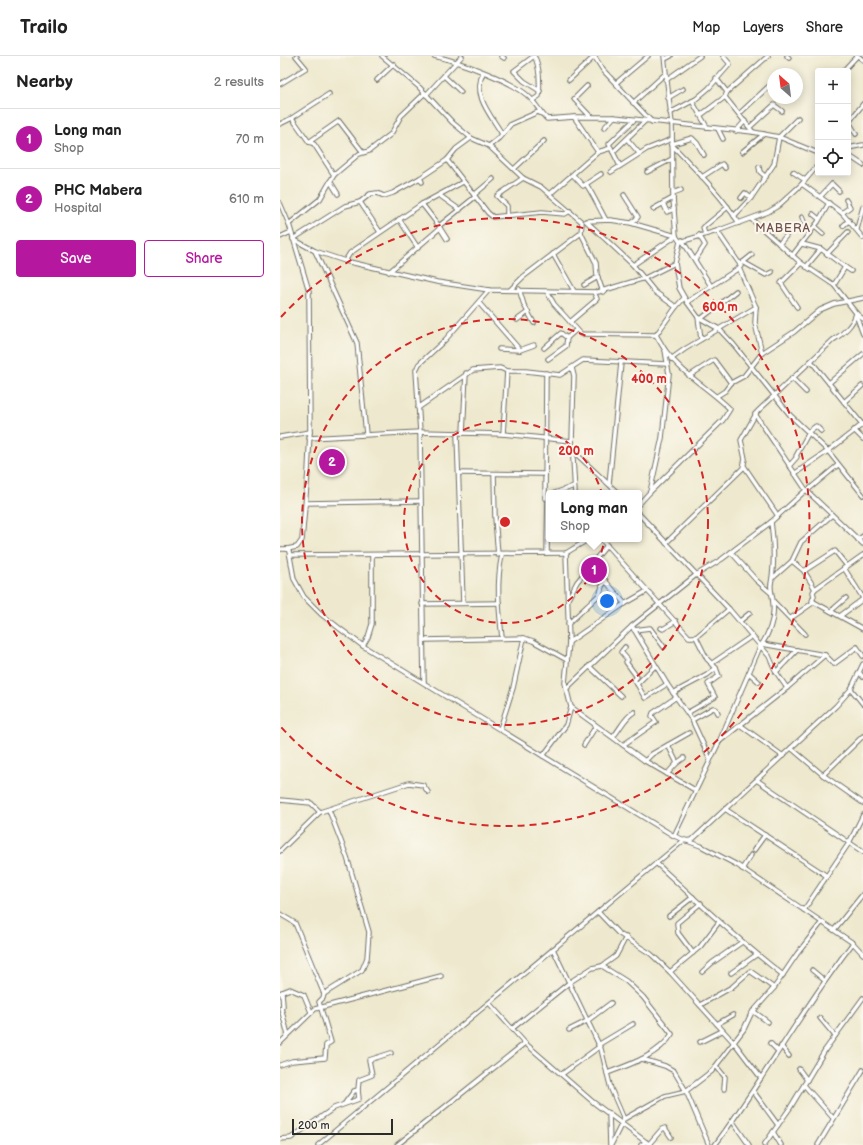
<!DOCTYPE html>
<meta charset="utf-8">
<style>
:root{--surface:#fff;--page:#f2f2f2;--text:#222;--muted:#767676;--line:#e0e0e0;--accent:#b5179e}
body{margin:0;font-family:"Balsamiq Sans",sans-serif;background:var(--page);color:var(--text)}
.controls{position:absolute;right:12px;top:12px;display:grid;overflow:hidden;border-radius:4px;box-shadow:0 2px 10px #0003}
.controls button{width:36px;height:36px;display:grid;place-items:center;padding:0;border:0;border-bottom:1px solid var(--line);background:var(--surface);color:var(--text);font:20px sans-serif}
.compass{position:absolute;left:487px;top:12px;width:36px;height:36px;border-radius:50%;background:var(--surface);box-shadow:0 2px 10px #0003;rotate:332deg}
.scale{position:absolute;left:12px;bottom:10px;width:101px;box-sizing:border-box;padding-left:4px;border:2px solid #2b2b2b;border-top:0;font-size:11px;line-height:14px;white-space:nowrap;color:#2b2b2b;-webkit-text-stroke:3px #fbf7ec;paint-order:stroke}
.you{position:absolute;left:327px;top:545px;width:14px;height:14px;margin:-10px;border:3px solid #fff;border-radius:50%;background:#1a73e8;box-shadow:0 0 0 6px #1a73e833}
.badge{display:grid;place-items:center;width:26px;height:26px;border-radius:50%;background:var(--accent);color:#fff;font-size:13px;font-weight:700}
.pin{position:absolute;translate:-50% -50%;border:2px solid #fff;box-shadow:0 1px 4px #0006}
.popup{position:absolute;left:266px;top:434px;width:96px;height:52px;box-sizing:border-box;display:grid;place-content:center;border-radius:4px;background:var(--surface);filter:drop-shadow(0 1px 3px #0005);font-size:13px;white-space:nowrap;color:var(--muted)}
.popup b{font-size:15px;color:var(--text)}
.popup::after{content:'';position:absolute;left:50%;top:100%;margin-left:-8px;border:8px solid transparent;border-top-color:var(--surface)}
.list{margin:0;padding:0;list-style:none}
h2{display:flex;justify-content:space-between;align-items:center;height:52px;margin:0;padding:0 16px;font-size:17px}
h2 small{font-size:13px;font-weight:400;color:var(--muted)}
.list li{display:grid;grid-template-columns:26px 1fr auto;gap:12px;align-items:center;box-sizing:border-box;height:60px;padding:0 16px;border-top:1px solid var(--line)}
.list b{display:block;font-size:15px;white-space:nowrap}
.list p{margin:0;font-size:13px;white-space:nowrap;color:var(--muted)}
.list em{font-size:13px;font-style:normal;color:var(--muted)}
.actions{display:flex;gap:8px;padding:12px 16px}
.actions a{flex:1;padding:9px 0;border:1px solid var(--accent);border-radius:4px;text-align:center;font-size:14px;color:var(--accent)}
.actions .main{background:var(--accent);color:#fff}
.icon{flex:none;width:22px;height:22px;fill:none;stroke:currentColor;stroke-width:2;stroke-linecap:round;stroke-linejoin:round}
.map{position:relative;flex:none;width:583px;height:1089px;overflow:hidden}
header{display:flex;align-items:center;gap:24px;box-sizing:border-box;height:56px;padding:0 20px;background:var(--surface);border-bottom:1px solid var(--line)}
header strong{font-size:19px}
nav{display:flex;gap:22px;margin-inline-start:auto;font-size:14px}
main{display:flex}
aside{flex:1;background:var(--surface)}
.map>svg:first-child{display:block}
</style>
<header>
<strong>Trailo</strong>
<nav><a>Map</a><a>Layers</a><a>Share</a></nav>
</header>
<main>
<aside>
<h2>Nearby<small>2 results</small></h2>
<ul class="list">
<li><span class="badge">1</span><div><b>Long man</b><p>Shop</p></div><em>70 m</em></li>
<li><span class="badge">2</span><div><b>PHC Mabera</b><p>Hospital</p></div><em>610 m</em></li>
</ul>
<div class="actions"><a class="main">Save</a><a>Share</a></div>
</aside>
<div class="map">
<svg width="583" height="1089" viewBox="0 0 583 1089">
<rect width="100%" height="100%" fill="#fbf7ec"/>
<filter id="ink" filterUnits="userSpaceOnUse"><feTurbulence type="fractalNoise" baseFrequency=".025" numOctaves="2"/><feDisplacementMap in="SourceGraphic" scale="8" xChannelSelector="R" yChannelSelector="G"/><feConvolveMatrix kernelMatrix="1 2 1 2 8 2 1 2 1" color-interpolation-filters="sRGB"/></filter>
<filter id="wash" filterUnits="userSpaceOnUse"><feTurbulence type="fractalNoise" baseFrequency=".012" numOctaves="4" result="noise"/><feDisplacementMap in="SourceGraphic" scale="16" xChannelSelector="R" yChannelSelector="G"/><feGaussianBlur stdDeviation="0.9" result="paint"/><feColorMatrix in="noise" values="0 0 0 0 0 0 0 0 0 0 0 0 0 0 0 0 0 1.4 0 .05"/><feComposite in="paint" operator="in"/></filter>
<g filter="url(#wash)">
<rect width="100%" height="100%" fill="#eee9ce"/>
</g>
<g filter="url(#ink)">
<g fill="none" stroke-linecap="round" stroke-linejoin="round">
<g stroke="#6f6e64" stroke-width="5.5">
<g id="minor">
<path d="M102 0 139 31 173 67 191 82 209 90 243 122 261 131 302 166 301 177 316 207 317 219 323 236"/>
<path d="M154 0C177 5 238 26 252 44 257 50 261 57 267 63L294 61 318 96 270 138"/>
<path d="M221 0 224 2"/>
<path d="M254 0 234 15 244 25 260 35"/>
<path d="M314 0 323 14 372 66"/>
<path d="M384 0 392 68 393 142 396 180 400 186 395 207 399 232 407 246 418 261 439 273 454 289 510 359 548 395 583 439"/>
<path d="M507 0 509 2"/>
<path d="M578 0 583 4"/>
<path d="M385 3 391 0"/>
<path d="M563 15 577 0"/>
<path d="M203 17C192 40 211 59 222 78"/>
<path d="M164 20 181 36"/>
<path d="M436 22 447 36"/>
<path d="M97 24 114 8"/>
<path d="M289 24 315 0"/>
<path d="M386 24 420 0"/>
<path d="M336 27 368 0"/>
<path d="M0 28 26 12 16 0"/>
<path d="M307 30 294 43 310 60"/>
<path d="M146 39 182 0"/>
<path d="M445 41 473 76"/>
<path d="M388 42 403 33"/>
<path d="M253 44 259 40C260 29 260 9 254 0"/>
<path d="M412 45 427 71"/>
<path d="M353 47 385 18"/>
<path d="M390 57 416 43 429 32 450 8 443 0"/>
<path d="M459 58 489 30"/>
<path d="M421 59 445 41 447 36 488 0"/>
<path d="M294 61H334L473 76 499 81 538 97"/>
<path d="M12 62 49 38"/>
<path d="M0 68 12 62 29 86 34 88 54 119"/>
<path d="M470 71 494 49 502 55"/>
<path d="M324 72 334 61"/>
<path d="M438 73 443 83"/>
<path d="M456 75 465 65"/>
<path d="M576 78 569 66 583 48"/>
<path d="M347 83 359 97"/>
<path d="M29 86 59 65 82 95"/>
<path d="M392 88 412 82 417 87 424 99"/>
<path d="M392 89C416 114 441 139 459 167"/>
<path d="M209 90 219 82 231 68 258 56 262 58"/>
<path d="M331 92 329 88 354 64"/>
<path d="M568 92 583 89"/>
<path d="M318 96 331 92 340 110"/>
<path d="M333 96 365 65"/>
<path d="M462 96 484 78"/>
<path d="M568 99 583 109"/>
<path d="M167 104 208 157 213 161 262 156 285 158 290 155"/>
<path d="M479 111 480 116 486 121"/>
<path d="M234 113 264 85"/>
<path d="M331 116 367 93 392 83"/>
<path d="M367 116 392 103"/>
<path d="M513 116 525 124"/>
<path d="M293 119 303 130 306 128C314 140 319 152 326 164"/>
<path d="M422 121 442 108 445 112"/>
<path d="M50 125 58 138"/>
<path d="M142 126 140 122 167 104 176 93 191 82"/>
<path d="M306 128 321 118"/>
<path d="M522 128 562 157 583 182"/>
<path d="M393 137 401 134"/>
<path d="M159 139 180 154"/>
<path d="M194 139 213 123"/>
<path d="M344 139 358 161 352 167"/>
<path d="M540 141 552 128 559 135"/>
<path d="M461 142 465 137 471 142"/>
<path d="M80 146 100 176"/>
<path d="M0 147 9 168 29 235 30 376 28 416 22 484 17 491 7 493"/>
<path d="M383 147 387 156 394 153"/>
<path d="M142 148 159 170"/>
<path d="M373 153 393 142"/>
<path d="M562 157 570 151 566 144"/>
<path d="M533 158 539 163"/>
<path d="M227 160V150L217 140 243 122"/>
<path d="M454 160 471 142 494 108 499 81 518 62"/>
<path d="M522 161 529 178"/>
<path d="M119 163 138 192"/>
<path d="M471 163 521 207 554 229 576 257 583 263"/>
<path d="M306 165 353 209 375 236 396 251"/>
<path d="M307 165 330 164 351 167 396 180"/>
<path d="M9 168 40 143 54 119 79 98 89 95 111 78 121 60 145 37"/>
<path d="M563 170 569 164"/>
<path d="M535 171 543 178"/>
<path d="M160 172 167 183"/>
<path d="M577 173 583 151"/>
<path d="M437 175 461 210 459 212 476 251 475 267 482 297"/>
<path d="M425 178 423 172 425 170 448 151"/>
<path d="M0 181 11 176"/>
<path d="M13 183 35 195 65 205 157 226 209 234 318 236 365 222 395 207"/>
<path d="M13 183 65 150 80 146 90 138 97 137 104 140 113 137 140 122"/>
<path d="M402 184 431 230"/>
<path d="M400 186 437 175 488 156 498 150 522 128 538 109"/>
<path d="M499 188 506 180"/>
<path d="M522 188 541 193 565 211 554 229"/>
<path d="M35 195 77 287 86 378"/>
<path d="M273 198 294 235"/>
<path d="M547 198 568 176"/>
<path d="M512 200 538 166 549 147"/>
<path d="M415 204 425 189 419 179"/>
<path d="M65 205 70 197 142 148 183 126"/>
<path d="M463 206 486 219 492 216"/>
<path d="M462 207 472 199"/>
<path d="M353 209 396 180"/>
<path d="M526 211 541 193"/>
<path d="M565 211 571 215"/>
<path d="M109 216 160 172 159 170 195 141"/>
<path d="M304 229 318 221"/>
<path d="M239 233 244 249 254 267"/>
<path d="M230 234 243 221 301 177"/>
<path d="M267 236 274 248 301 278 376 279"/>
<path d="M407 246 459 212"/>
<path d="M199 247 240 294"/>
<path d="M517 251 501 227 521 207"/>
<path d="M576 259 583 278"/>
<path d="M418 261 421 283"/>
<path d="M422 262 456 235"/>
<path d="M237 264 248 256"/>
<path d="M290 266 317 243 314 236"/>
<path d="M376 279 396 251 404 242"/>
<path d="M264 292 281 277 287 282"/>
<path d="M219 293 240 294 254 289"/>
<path d="M268 303 286 290 287 282 296 274"/>
<path d="M391 303 405 293 476 251"/>
<path d="M531 305 582 368"/>
<path d="M292 312 294 320 292 385 295 437"/>
<path d="M266 317 265 442 268 440 267 497"/>
<path d="M409 320 434 304 451 327"/>
<path d="M512 322 526 336"/>
<path d="M549 327 583 298"/>
<path d="M437 340 445 335 451 327 464 320 482 297 514 276 540 254 554 248 583 242"/>
<path d="M564 346 582 330"/>
<path d="M138 352 193 314 220 312 227 315H246L280 319 303 304 387 308"/>
<path d="M475 358 526 434 583 488"/>
<path d="M574 374 583 383"/>
<path d="M528 376 536 370 541 375"/>
<path d="M183 377 186 317"/>
<path d="M177 378 183 547"/>
<path d="M223 378 227 315"/>
<path d="M0 381 30 376"/>
<path d="M29 382 140 376 223 378 292 385"/>
<path d="M293 395 338 437"/>
<path d="M464 410 498 460"/>
<path d="M509 410 517 401 516 400 528 378"/>
<path d="M179 417 265 418"/>
<path d="M214 418 215 461 218 499"/>
<path d="M514 418 548 395 583 368"/>
<path d="M329 428 341 307"/>
<path d="M528 434 558 409"/>
<path d="M370 436 443 364 450 353C429 332 403 319 385 294"/>
<path d="M275 437 294 430"/>
<path d="M26 447 140 445"/>
<path d="M359 448 370 436 382 382 389 318 385 294 376 279"/>
<path d="M359 458 449 553 489 600 496 616 507 632 440 685"/>
<path d="M321 483 409 581H416L449 553"/>
<path d="M578 484 583 480"/>
<path d="M386 487 463 412 465 403 461 384 477 356 553 284C562 279 574 268 576 257"/>
<path d="M0 493H7L9 495 14 523 24 541 41 558 59 572 83 590 394 780 421 790 457 809 573 887 583 898"/>
<path d="M451 496 476 524 491 537"/>
<path d="M10 499 286 497 309 483"/>
<path d="M222 499C216 526 219 554 222 582"/>
<path d="M583 499 535 533 533 536 534 540 532 545 583 573"/>
<path d="M512 505 524 515 535 533"/>
<path d="M312 509 345 548"/>
<path d="M564 512 583 542"/>
<path d="M524 515 555 495 567 510"/>
<path d="M494 521 512 505 521 486 552 459"/>
<path d="M288 543 297 526 327 489"/>
<path d="M493 545 525 578"/>
<path d="M142 548 219 547"/>
<path d="M551 555 566 542"/>
<path d="M560 560 583 543"/>
<path d="M511 562 534 546"/>
<path d="M460 565 470 557"/>
<path d="M288 568 320 538 322 530 326 525"/>
<path d="M352 570 387 628 412 664 430 703"/>
<path d="M381 572 383 573 396 565"/>
<path d="M354 574 370 572 384 591"/>
<path d="M144 584 244 582 253 585 287 604"/>
<path d="M289 586 341 550 367 535"/>
<path d="M482 588 545 599 554 608 577 591 583 600"/>
<path d="M83 590 88 581 92 568V500"/>
<path d="M345 591 341 596 348 604 346 606 357 621 354 624 357 628"/>
<path d="M431 608 472 580"/>
<path d="M309 610 341 640"/>
<path d="M375 610 357 628 365 642 387 628"/>
<path d="M496 616 517 594"/>
<path d="M579 616 583 621"/>
<path d="M469 617 479 626"/>
<path d="M144 626 140 376 136 314 139 308 165 284 209 234"/>
<path d="M507 632 545 599"/>
<path d="M286 633 352 570 416 519 442 503 491 466 526 434"/>
<path d="M571 633 583 648"/>
<path d="M393 637 427 619 436 612 427 603 416 581"/>
<path d="M291 651 365 705 415 734"/>
<path d="M407 657 435 641 428 628 439 620 436 612"/>
<path d="M412 664 433 652 436 653 438 657"/>
<path d="M460 669 503 700"/>
<path d="M220 673 233 632 244 582"/>
<path d="M333 681C341 672 344 662 354 656"/>
<path d="M304 689 316 670"/>
<path d="M343 689 376 666 372 660 373 657 395 642"/>
<path d="M511 692 543 719 583 747"/>
<path d="M263 700 286 669 291 651 285 627 289 586 286 497"/>
<path d="M365 705 372 698 409 677"/>
<path d="M397 707 404 702"/>
<path d="M387 718 397 707 388 689"/>
<path d="M543 719 583 680"/>
<path d="M478 725 583 796"/>
<path d="M0 744 31 747 40 756"/>
<path d="M445 753 547 820"/>
<path d="M394 780 439 686 480 591C489 578 495 563 493 547 493 540 490 535 491 528 495 507 494 488 491 466"/>
<path d="M474 794 485 779"/>
<path d="M0 795 40 756 129 727 143 729 148 736"/>
<path d="M376 807C418 846 458 884 503 919"/>
<path d="M462 813 471 799"/>
<path d="M524 854 569 787 583 759"/>
<path d="M318 856 338 877 371 898 390 916 456 989 481 1022"/>
<path d="M0 858 15 867 44 938 43 942 39 946 51 986 46 989 45 1002 12 1005 0 1009"/>
<path d="M389 860 413 841"/>
<path d="M554 874 583 838"/>
<path d="M273 893 321 993 331 1033 344 1063"/>
<path d="M413 897 398 877 397 867 421 847"/>
<path d="M322 910 346 925 363 941 392 978C379 999 349 1009 327 1017"/>
<path d="M532 914 544 924"/>
<path d="M390 916 420 891 439 866"/>
<path d="M422 916 432 907 462 886"/>
<path d="M451 917 476 899"/>
<path d="M2 936 3 950 1 952 8 979"/>
<path d="M0 937 10 933 24 939 31 956"/>
<path d="M44 938 82 914 87 902 89 876 67 801 49 754"/>
<path d="M209 947 245 987 313 1046 370 1089"/>
<path d="M420 949 452 931 470 915 494 932"/>
<path d="M473 955 488 966"/>
<path d="M540 962 555 980"/>
<path d="M437 968 453 959"/>
<path d="M233 972 290 926 312 912 322 910 332 903 336 900 346 881"/>
<path d="M289 974 307 965 331 947"/>
<path d="M420 986 442 975"/>
<path d="M0 987 35 953 161 920"/>
<path d="M490 987 498 995"/>
<path d="M318 989 353 968"/>
<path d="M501 990 509 1000"/>
<path d="M362 1003 385 1010 394 1015 406 1035 429 1089"/>
<path d="M436 1010 445 1021 444 1033"/>
<path d="M519 1013 527 1024"/>
<path d="M282 1018 319 991"/>
<path d="M524 1029 553 1062"/>
<path d="M78 1034 79 1024 92 1019 89 1004 111 997"/>
<path d="M473 1035 498 1069"/>
<path d="M329 1057 330 1089"/>
<path d="M453 1066 469 1089"/>
<path d="M493 1076 501 1089"/>
<path d="M0 1083 11 1082 54 1052 79 1043 78 1034 74 1035 65 1047"/>
<path d="M369 1088 382 1073 385 1072 391 1081"/>
<path d="M38 1089 403 785 412 784 556 650 571 633 583 608"/>
<path d="M117 1089 245 987"/>
<path d="M331 1089 344 1063 385 1040 406 1035 432 1015 464 973 471 958 494 932 517 898 542 866"/>
<path d="M361 1089 366 1086"/>
<path d="M435 1089C484 1023 523 951 573 887"/>
<path d="M484 1089 510 1052 545 994 583 942"/>
<path d="M538 1089 583 1014"/>
</g>
</g>
<use href="#minor" stroke="#fff" stroke-width="3.5"/>
</g>
</g>
<g fill="none" stroke="#d62828" stroke-width="2" stroke-dasharray="7 5">
<circle cx="225" cy="466" r="101"/>
<circle cx="225" cy="466" r="203"/>
<path d="M1 261A304 304 0 1 1 1 671"/>
</g>
<g text-anchor="middle" stroke-width="4" stroke-linejoin="round" paint-order="stroke">
<g font-size="12" letter-spacing="1" fill="#6e4f4c" stroke="#fbf7ec">
<text x="503" y="176">MABERA</text>
</g>
</g>
<circle cx="225" cy="466" r="6" fill="#d62828" stroke="#fbf7ec" stroke-width="2"/>
<g font-size="12" text-anchor="middle" font-weight="bold" fill="#d62828" stroke="#fbf7ec" stroke-width="4" stroke-linejoin="round" paint-order="stroke">
<text x="440" y="255">600 m</text>
<text x="369" y="327">400 m</text>
<text x="296" y="399">200 m</text>
</g>
</svg>
<div class="controls">
<button>+</button>
<button>−</button>
<button><svg class="icon" aria-label="locate" viewBox="0 0 24 24"><circle cx="12" cy="12" r="6"/><path d="M12 2v4M12 18v4M2 12h4M18 12h4"/></svg></button>
</div>
<svg class="compass" viewBox="-18 -18 36 36"><path d="M0-13l5 13h-10z" fill="#e53935"/><path d="M0 13l5-13h-10z" fill="#767676"/></svg>
<div class="scale">200 m</div>
<div class="you"></div>
<div class="pin badge" style="left:314px;top:514px">1</div>
<div class="popup"><b>Long man</b>Shop</div>
<div class="pin badge" style="left:52px;top:406px">2</div>
</div>
</main>
